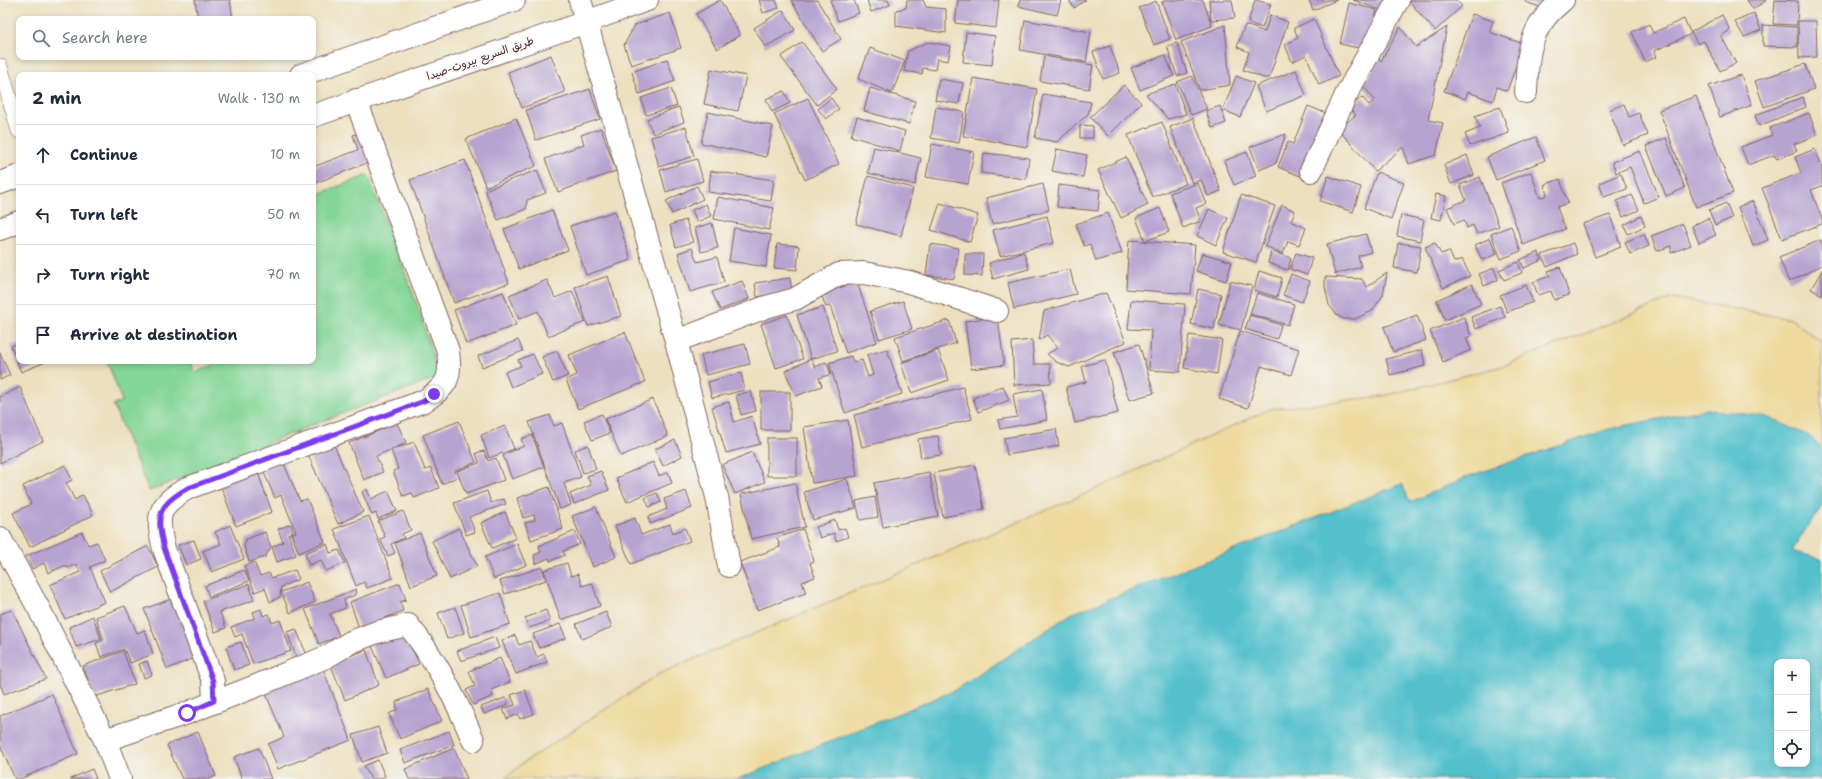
<!DOCTYPE html>
<meta charset="utf-8">
<style>
:root{--surface:#fff;--page:#f6f6f7;--text:#1f2937;--muted:#747a83;--line:#e0e1e3}
body{margin:0;font-family:"Shantell Sans","Playpen Sans Arabic",sans-serif;background:var(--page);color:var(--text)}
.controls{position:absolute;right:12px;bottom:12px;display:grid;overflow:hidden;border-radius:8px;box-shadow:0 2px 6px #0003}
.controls button{width:36px;height:36px;display:grid;place-items:center;padding:0;border:0;border-bottom:1px solid var(--line);background:var(--surface);color:var(--text);font:20px sans-serif}
.stop{position:absolute;width:12px;height:12px;margin:-9px;border:3px solid #7c3aed;border-radius:50%;background:#fff}
.stop.end{background:#7c3aed;border-color:#fff;box-shadow:0 1px 4px #0008}
.list{margin:0;padding:0;list-style:none}
h2{display:flex;justify-content:space-between;align-items:center;height:52px;margin:0;padding:0 16px;font-size:17px}
h2 small{font-size:13px;font-weight:400;color:var(--muted)}
.list li{display:grid;grid-template-columns:26px 1fr auto;gap:12px;align-items:center;box-sizing:border-box;height:60px;padding:0 16px;border-top:1px solid var(--line)}
.list b{display:block;font-size:15px;white-space:nowrap}
.list em{font-size:13px;font-style:normal;color:var(--muted)}
.icon{flex:none;width:22px;height:22px;fill:none;stroke:currentColor;stroke-width:2;stroke-linecap:round;stroke-linejoin:round}
.map{position:relative;flex:none;width:1822px;height:779px;overflow:hidden}
.search{position:absolute;background:var(--surface);box-shadow:0 2px 6px #0003;left:16px;top:16px;width:300px;height:44px;display:flex;align-items:center;gap:10px;box-sizing:border-box;padding:0 14px;border-radius:8px;color:var(--muted);font-size:15px}
.panel{position:absolute;background:var(--surface);box-shadow:0 2px 6px #0003;left:16px;top:72px;width:300px;height:292px;border-radius:8px}
.map>svg:first-child{display:block}
</style>
<div class="map">
<svg width="1822" height="779" viewBox="0 0 1822 779">
<rect width="100%" height="100%" fill="#f6f6f2"/>
<filter id="ink" filterUnits="userSpaceOnUse"><feTurbulence type="fractalNoise" baseFrequency=".025" numOctaves="2"/><feDisplacementMap in="SourceGraphic" scale="8" xChannelSelector="R" yChannelSelector="G"/><feConvolveMatrix kernelMatrix="1 2 1 2 8 2 1 2 1" color-interpolation-filters="sRGB"/></filter>
<filter id="wash" filterUnits="userSpaceOnUse"><feTurbulence type="fractalNoise" baseFrequency=".012" numOctaves="4" result="noise"/><feDisplacementMap in="SourceGraphic" scale="16" xChannelSelector="R" yChannelSelector="G"/><feGaussianBlur stdDeviation="0.9" result="paint"/><feColorMatrix in="noise" values="0 0 0 0 0 0 0 0 0 0 0 0 0 0 0 0 0 1.4 0 .05"/><feComposite in="paint" operator="in"/></filter>
<g filter="url(#wash)">
<rect width="100%" height="100%" fill="#ece0bf"/>
<path fill="#84d697" stroke="#677a61" d="M368 175 418 307 439 377 315 424 149 491 113 405 122 401 107 361H190L195 373 222 361H313V196Z"/>
<path fill="#eeda9e" stroke="#9c7c64" d="M1673 298 1791 319 1822 342V448L1809 436 1707 409 1609 429 1467 477 1410 502 1402 484 1071 614 956 690 738 779H505L523 763 659 674 1087 493 1270 409 1383 396 1503 366Z"/>
<path fill="#53c0cc" stroke="#4e707c" fill-rule="evenodd" d="M1707 409 1768 417 1809 436 1822 448V506L1791 551 1822 559V779H738L956 690 1071 614 1402 484 1410 502 1467 477 1609 429ZM1777 662H1807V764H1777Z"/>
<g id="blocks">
<g fill="#b6a3d0">
<path d="M195 0H230L233 19H198Z"/>
<path d="M720 0 740 35 717 49 696 14Z"/>
<path d="M759 0H776L779 8 763 13Z"/>
<path d="M791 0H817L841 39 822 51Z"/>
<path d="M830 0H854L859 13 838 21Z"/>
<path d="M867 0H888L890 5 871 12Z"/>
<path d="M907 0H923L926 7 946 9V33L896 26V10L906 8Z"/>
<path d="M958 0H999L996 28 955 23Z"/>
<path d="M1020 0H1061L1057 15 1018 6Z"/>
<path d="M1069 0H1086L1074 8Z"/>
<path d="M1168 0H1203L1212 26 1176 40 1162 2Z"/>
<path d="M1209 0H1232L1235 18 1211 20Z"/>
<path d="M1255 0 1271 4 1262 28 1248 23Z"/>
<path d="M1309 0H1337L1313 10Z"/>
<path d="M1353 0H1393L1389 13Z"/>
<path d="M1408 0H1456L1462 6 1435 31Z"/>
<path d="M1526 0H1546L1543 8 1525 2Z"/>
<path d="M1747 0H1767L1753 9Z"/>
<path d="M1775 0 1798 1 1797 25 1773 24Z"/>
<path d="M1156 1 1170 39 1154 45 1139 8Z"/>
<path d="M1349 3 1377 10 1367 50 1340 44Z"/>
<path d="M783 10 795 30 765 47 754 28Z"/>
<path d="M670 13 681 48 631 65 624 45 635 25Z"/>
<path d="M1754 13 1761 30 1744 37 1735 22Z"/>
<path d="M1472 14 1493 21 1489 32 1524 44 1507 91 1497 87 1493 101 1468 92 1465 99 1444 91Z"/>
<path d="M1270 15 1288 22 1269 78H1264L1243 70 1249 52 1237 47 1245 25 1265 32Z"/>
<path d="M1722 15 1730 30 1721 36 1736 63 1720 71 1704 41 1698 44 1691 32Z"/>
<path d="M1314 19 1339 76 1319 85 1306 55 1292 62 1285 45 1298 38 1294 28Z"/>
<path d="M1684 19 1691 34 1654 51 1656 57 1645 62 1632 32 1649 24 1653 33Z"/>
<path d="M1025 20 1091 32 1086 62 1020 50Z"/>
<path d="M1798 21H1816L1817 57 1799 58Z"/>
<path d="M1225 25 1230 85 1200 90 1181 42Z"/>
<path d="M1763 25 1797 27V47L1763 46Z"/>
<path d="M1400 27 1416 47 1447 27 1428 120 1443 123 1436 155 1409 164 1403 147 1375 171 1338 129 1356 115 1349 108 1362 97 1369 105 1375 100 1363 86 1379 58 1381 61Z"/>
<path d="M966 32 995 36 992 65 963 62Z"/>
<path d="M802 42 837 89 817 105 781 57Z"/>
<path d="M928 42 951 46 948 61 937 59 935 70 923 68 922 74 904 71 908 51Z"/>
<path d="M1177 43 1187 73 1177 76 1167 46Z"/>
<path d="M1110 46 1120 73 1103 79 1093 52Z"/>
<path d="M870 48 905 61 892 93 858 79Z"/>
<path d="M551 55 565 92 522 108 508 72Z"/>
<path d="M1165 55 1174 76 1140 90 1131 68Z"/>
<path d="M1044 56 1093 65 1089 89 1040 81Z"/>
<path d="M667 59 675 81 639 94 632 72Z"/>
<path d="M1805 64 1814 89 1764 107 1755 81Z"/>
<path d="M711 69 746 76 738 111 704 104Z"/>
<path d="M1296 70 1306 95 1266 111 1256 86Z"/>
<path d="M1741 75 1752 105 1720 117 1709 86Z"/>
<path d="M1192 76 1207 109 1191 115 1177 82Z"/>
<path d="M1236 76 1254 83 1240 117 1223 110Z"/>
<path d="M973 78 1037 89 1027 147 963 136Z"/>
<path d="M939 79 963 83 959 104 935 100Z"/>
<path d="M1175 84 1186 114 1168 119 1146 94Z"/>
<path d="M1124 85 1141 103 1108 136 1090 117Z"/>
<path d="M671 88 677 106 646 115 641 98Z"/>
<path d="M870 88 915 101 909 124 864 111Z"/>
<path d="M590 89 600 119 536 140 526 110Z"/>
<path d="M784 91 790 103 772 112 766 99Z"/>
<path d="M1043 94 1091 102 1088 114 1057 142 1035 138Z"/>
<path d="M1696 96 1733 193 1696 207 1659 110Z"/>
<path d="M1803 97 1806 107 1759 126 1755 115Z"/>
<path d="M808 98 839 164 805 180 774 114Z"/>
<path d="M831 98 839 109 826 119 818 109Z"/>
<path d="M1624 104 1629 117 1639 113 1648 135 1623 145 1609 110Z"/>
<path d="M1220 106 1226 123 1212 128 1206 111Z"/>
<path d="M1308 106 1328 114 1303 177 1278 167 1288 142 1293 144Z"/>
<path d="M679 107 684 122 653 134 647 119Z"/>
<path d="M936 107 964 112 959 143 931 138Z"/>
<path d="M1500 107 1509 133 1470 146 1465 134 1480 128 1475 116Z"/>
<path d="M708 112 773 126 766 157 701 143Z"/>
<path d="M1809 113 1817 135 1794 144 1797 151 1777 159 1774 155 1748 165 1741 147 1772 135 1770 128Z"/>
<path d="M857 117 905 131 900 151 851 136Z"/>
<path d="M516 118 536 166 486 187 466 139Z"/>
<path d="M1193 118 1221 191 1208 196 1201 180 1192 183 1170 127Z"/>
<path d="M1162 122 1186 184 1152 197 1128 135Z"/>
<path d="M1080 125 1093 126V138H1080Z"/>
<path d="M686 127 694 156 659 167 651 137Z"/>
<path d="M601 128 616 171 558 192 545 159 584 144 581 135Z"/>
<path d="M362 132 372 161 313 184V167L358 150 353 135Z"/>
<path d="M1286 134 1276 163 1259 170 1250 147Z"/>
<path d="M1536 137 1545 160 1496 180 1487 157Z"/>
<path d="M1666 138 1685 188 1666 196 1646 146Z"/>
<path d="M932 144 974 152 968 184 926 177Z"/>
<path d="M874 147 921 158 915 185 868 173Z"/>
<path d="M1057 149 1087 155 1083 177 1052 171Z"/>
<path d="M1815 149 1822 167V186L1811 190 1822 219V224L1782 239 1762 188 1801 173 1795 157Z"/>
<path d="M1640 151 1659 197 1644 203 1630 167 1616 173 1612 162Z"/>
<path d="M1247 152 1256 176 1234 185 1224 161Z"/>
<path d="M984 153 1029 158 1026 179 981 173Z"/>
<path d="M1467 155 1474 175 1451 184 1444 165Z"/>
<path d="M1126 157 1148 205 1121 218 1098 170Z"/>
<path d="M697 159 703 181 666 192 660 170Z"/>
<path d="M465 160 509 283 454 303 410 180Z"/>
<path d="M537 170 546 193 527 200 526 209 498 220 485 190Z"/>
<path d="M711 171 774 180 771 201 708 192Z"/>
<path d="M1377 172 1404 183 1391 219 1364 208Z"/>
<path d="M1531 172 1540 198 1547 195 1544 185 1560 179 1568 203 1557 207 1565 229 1523 245 1501 183Z"/>
<path d="M1621 174 1627 189 1604 197 1599 183Z"/>
<path d="M868 176 913 188 901 236 856 224Z"/>
<path d="M1328 176 1361 187 1353 212 1320 201Z"/>
<path d="M1480 177 1499 226 1477 234 1473 225 1467 228 1464 220 1454 224 1447 208 1466 200 1460 185Z"/>
<path d="M1198 183 1206 204 1196 208 1201 221 1183 228 1170 193Z"/>
<path d="M1043 184 1049 210 992 224 986 198Z"/>
<path d="M1059 185 1100 190 1098 211 1057 207Z"/>
<path d="M697 186 703 199 672 214 666 201Z"/>
<path d="M1436 194 1446 196 1441 220 1431 218Z"/>
<path d="M1241 195 1275 206 1256 262 1223 252Z"/>
<path d="M1632 195 1639 210 1623 217 1617 201Z"/>
<path d="M718 197 774 208 769 230 714 219Z"/>
<path d="M1753 201 1768 240 1753 246 1738 207Z"/>
<path d="M940 203 978 215 970 242 931 230Z"/>
<path d="M1726 203 1732 218 1715 225 1709 210Z"/>
<path d="M706 204 711 216 697 222 692 210Z"/>
<path d="M1282 205 1295 211 1291 221 1306 228 1299 245 1288 241 1283 254 1265 246Z"/>
<path d="M1160 208 1169 232 1145 241 1136 218Z"/>
<path d="M1209 209 1228 218 1216 245 1197 236Z"/>
<path d="M552 210 568 250 519 269 504 229Z"/>
<path d="M615 211 631 260 586 275 570 226Z"/>
<path d="M1108 213 1122 253 1096 261 1090 244 1084 246 1076 224Z"/>
<path d="M1401 215 1424 220 1420 241 1397 236Z"/>
<path d="M1610 215 1621 247 1595 257 1583 224Z"/>
<path d="M1047 216 1054 243 1000 256 993 230Z"/>
<path d="M1641 216 1645 226 1628 234 1624 225Z"/>
<path d="M1708 218 1716 235 1699 243 1692 226Z"/>
<path d="M686 220 693 242 676 247 670 225Z"/>
<path d="M712 223 718 248 701 252 695 228Z"/>
<path d="M1683 224 1691 245 1671 253V246L1657 251 1651 236Z"/>
<path d="M1511 226 1521 251 1501 259 1491 234Z"/>
<path d="M734 228 771 235 766 267 729 261Z"/>
<path d="M1366 234 1371 252 1358 256 1361 267 1335 274 1327 244Z"/>
<path d="M1644 234 1649 246 1630 254 1625 242Z"/>
<path d="M1490 238 1497 254 1482 260 1475 245Z"/>
<path d="M1129 240 1195 245 1191 294 1126 289Z"/>
<path d="M1821 240 1822 265 1789 282 1779 257Z"/>
<path d="M1398 243 1421 246 1417 272 1394 268Z"/>
<path d="M1435 243 1441 254 1449 251 1454 262 1462 259 1470 276 1443 288 1425 247Z"/>
<path d="M1573 243 1577 254 1547 267 1542 255Z"/>
<path d="M777 244 799 246 797 270 774 268Z"/>
<path d="M930 244 959 248 954 279 926 275Z"/>
<path d="M692 248 697 262 717 257 724 282 690 292 678 253Z"/>
<path d="M1271 251 1291 258 1288 270 1268 263Z"/>
<path d="M1024 252 1029 269 993 279 989 263Z"/>
<path d="M1538 252 1542 260 1524 268 1520 260Z"/>
<path d="M1202 253 1232 262 1226 281 1196 271Z"/>
<path d="M1296 253 1312 258 1307 275 1290 269Z"/>
<path d="M965 254H983L982 276 965 275Z"/>
<path d="M1518 262 1522 273 1504 280 1499 270Z"/>
<path d="M1560 267 1569 295 1554 300 1551 291 1538 295 1533 282 1550 276 1548 271Z"/>
<path d="M1494 268 1498 280 1484 286 1479 274Z"/>
<path d="M1070 269 1076 294 1014 309 1008 283Z"/>
<path d="M1822 270V295L1811 289Z"/>
<path d="M1259 271 1282 278 1277 297 1254 290Z"/>
<path d="M1387 273 1383 295 1372 311 1355 319H1344L1338 316 1329 305 1325 287V277L1362 279 1366 287Z"/>
<path d="M1291 274 1310 281 1302 302 1283 295Z"/>
<path d="M608 276 621 316 588 326 575 287Z"/>
<path d="M790 278 792 292 757 297 755 283Z"/>
<path d="M547 280 555 298 572 291 585 322 548 336 538 311 519 319 509 295Z"/>
<path d="M742 281 749 299 720 310 712 292Z"/>
<path d="M1230 281 1252 286 1241 330 1219 325Z"/>
<path d="M857 282 877 342 846 353 830 306 826 307 821 294Z"/>
<path d="M1472 284 1481 304 1445 320 1437 300Z"/>
<path d="M1526 285 1533 302 1507 312 1500 295Z"/>
<path d="M1198 289 1221 294 1214 329 1191 324Z"/>
<path d="M503 292 516 325 466 344 454 310Z"/>
<path d="M1106 293 1126 342 1069 367 1056 362 1047 354 1058 348 1047 335 1039 340 1044 311Z"/>
<path d="M1257 293 1294 304 1288 325 1250 314Z"/>
<path d="M1131 300 1185 304 1180 372 1149 370 1151 330 1128 329Z"/>
<path d="M903 301 912 329 879 339 870 311Z"/>
<path d="M1500 306 1505 317 1476 329 1471 317Z"/>
<path d="M823 307 837 351 811 359 797 315Z"/>
<path d="M787 315 803 359 776 368 761 324Z"/>
<path d="M1250 315 1281 325 1277 339 1245 329Z"/>
<path d="M1417 315 1426 340 1393 352 1384 327Z"/>
<path d="M998 317 1004 365 971 369 965 321Z"/>
<path d="M1464 317 1471 336 1466 338 1471 350 1443 362 1430 331Z"/>
<path d="M949 320 956 343 903 361 895 337Z"/>
<path d="M1240 331 1299 349 1291 375 1261 366 1248 408 1219 399Z"/>
<path d="M625 332 645 382 578 409 566 380 577 375 569 355Z"/>
<path d="M1189 335 1222 340 1217 374 1184 368Z"/>
<path d="M518 340 523 351 482 367 478 356Z"/>
<path d="M1032 340 1034 364H1050L1051 383 1014 385 1012 342Z"/>
<path d="M19 343V361H48L21 372 11 346Z"/>
<path d="M745 344 750 364 706 375 701 355Z"/>
<path d="M1139 344 1154 393 1129 400 1114 352Z"/>
<path d="M887 349 902 394 845 413 829 363 851 356 853 362 862 360 868 377 873 375 867 355Z"/>
<path d="M938 350 949 380 911 393 901 363Z"/>
<path d="M1422 350 1425 366 1390 375 1386 359Z"/>
<path d="M557 351 568 376 553 382 542 357Z"/>
<path d="M0 353 10 375 0 380Z"/>
<path d="M533 354 542 374 511 387 505 372 521 366 518 360Z"/>
<path d="M811 359 815 367 826 362 831 374 819 378 822 386 796 396 785 371Z"/>
<path d="M1105 360 1118 413 1075 423 1066 387 1086 382 1082 366Z"/>
<path d="M741 373 745 390 712 398 708 382Z"/>
<path d="M1003 386 1009 400 978 412 973 398Z"/>
<path d="M20 387 43 441 0 463V397Z"/>
<path d="M963 387 972 419 862 447 854 415Z"/>
<path d="M1042 389 1047 420 1000 429 998 420 1017 417 1013 394Z"/>
<path d="M751 391 756 411 741 415 736 395Z"/>
<rect x="761" y="392" width="29" height="38"/>
<path d="M653 399 668 436 621 456 605 419Z"/>
<path d="M729 402 734 422 752 416 760 444 726 453 712 407Z"/>
<path d="M602 414 610 433 592 440 584 421Z"/>
<path d="M550 415 554 426 562 423 581 477 564 483 571 505 560 509 529 422Z"/>
<path d="M848 420 857 476 812 483 804 427Z"/>
<path d="M459 421 476 462 455 471 457 477 442 484 423 435Z"/>
<path d="M397 423 406 443 376 456 383 472 364 480 349 443Z"/>
<path d="M505 426 514 449 489 458 481 435Z"/>
<path d="M1056 429 1059 446 1007 455 1004 438Z"/>
<path d="M532 435 544 467 512 479 503 455 524 446 521 439Z"/>
<path d="M938 436 941 455 921 458 918 439Z"/>
<rect x="767" y="438" width="30" height="38"/>
<path d="M675 440 682 456 663 466 655 449Z"/>
<path d="M414 442 425 470 431 468 439 488 414 498 412 493 403 496 393 471 398 469 391 450Z"/>
<path d="M334 445 363 512 338 524 308 454Z"/>
<path d="M588 445 596 469 583 473 575 450Z"/>
<path d="M484 451 488 461 496 458 504 480 466 494 457 471 479 463 476 453Z"/>
<path d="M752 452 765 482 735 494 722 465Z"/>
<path d="M281 457 300 501 307 499 325 542 299 553 291 534 296 532 281 495 275 498 261 466Z"/>
<path d="M653 462 659 476 668 472 672 483 627 502 616 478Z"/>
<path d="M65 465 72 480 66 483 75 500 83 495 93 515 30 547 13 513 31 504 23 486Z"/>
<path d="M255 465 272 512 236 526 218 479Z"/>
<path d="M975 465 984 509 943 517 934 473Z"/>
<path d="M601 471 609 490 574 504 570 494 591 485 587 476Z"/>
<path d="M929 472 938 516 883 527 874 483Z"/>
<path d="M847 479 856 508 813 520 804 492Z"/>
<path d="M795 483 805 527 751 539 741 494Z"/>
<path d="M549 487 563 529 531 540 525 523 535 520 534 515 523 518 517 498Z"/>
<path d="M367 489 371 499 388 491 397 511 378 519 376 513 372 515 362 492Z"/>
<path d="M487 491 491 503 504 499 506 504 469 517 475 532 466 535 454 503Z"/>
<path d="M686 491 692 508 650 524 648 517 667 509 664 499Z"/>
<path d="M657 493 661 502 649 507 645 498Z"/>
<path d="M875 497 878 517 860 520 856 501Z"/>
<path d="M596 507 616 557 593 567 572 516Z"/>
<path d="M403 511 411 530 402 534 404 538 391 544 395 553 388 556 380 539 385 537 378 521Z"/>
<path d="M505 512 516 538 492 548 481 523Z"/>
<path d="M369 516 393 578 367 588 364 582 356 586 334 529Z"/>
<path d="M635 518 641 535 670 524 673 533 685 528 690 541 631 564 615 526Z"/>
<path d="M835 520 838 530 845 528 848 537 836 541 834 533 820 538 816 527Z"/>
<path d="M291 524 293 532 288 534 296 555 277 562 272 547 283 542 278 529Z"/>
<path d="M230 525 244 559 212 572 203 551 221 544 215 532Z"/>
<path d="M459 528 477 566 450 579 432 541Z"/>
<path d="M803 529 814 561 810 563 815 577 802 582 806 593 757 610 740 562 780 547 777 538Z"/>
<path d="M575 531 580 544 563 551 565 555 550 561 549 558 535 564 534 555 541 552 539 546Z"/>
<path d="M82 532 88 545 97 542 105 560 90 567 105 602 65 619 50 585 80 572 76 564 67 568 66 565 48 573 44 563 32 569 26 556Z"/>
<path d="M265 532 271 547 265 557 249 562 244 546 246 539Z"/>
<path d="M420 533 437 576 411 586 395 543Z"/>
<path d="M194 540 201 559 186 565 178 545Z"/>
<path d="M327 544 330 553 339 550 345 563 326 571 321 560 309 565 305 553Z"/>
<path d="M517 544 526 565 494 579 485 557Z"/>
<path d="M148 546 158 567 110 592 100 571Z"/>
<path d="M254 562 260 576 269 573 272 578 295 570 299 579 281 587 280 597 270 602 265 588 255 592 244 566Z"/>
<path d="M567 563 571 576 578 574 582 586 592 583 600 606 561 620 544 570Z"/>
<path d="M542 567 546 580 505 594 500 581Z"/>
<path d="M244 570 249 581 209 597 205 586Z"/>
<path d="M307 582 315 602 290 613 281 592Z"/>
<path d="M400 583 406 600 400 602 403 611 359 628 350 602Z"/>
<path d="M249 584 254 600 220 612 226 628 215 632 203 601Z"/>
<path d="M356 589 355 595 344 600 346 608 330 614 339 636 319 644 305 609Z"/>
<path d="M500 593 510 624 471 637 461 605Z"/>
<path d="M174 598 197 657 167 669 144 609Z"/>
<path d="M125 606 137 633 145 630 153 654 130 663 124 649 101 657 96 643 103 640 96 617Z"/>
<path d="M455 607 464 633 447 639 438 613Z"/>
<path d="M261 609 263 616 269 614 272 623 280 620 291 651 253 664 242 634 235 637 231 627 255 618 253 612Z"/>
<path d="M12 610 46 679 4 694 0 684V614Z"/>
<path d="M546 610 550 621 529 628 525 618Z"/>
<path d="M606 612 612 627 582 639 576 624Z"/>
<path d="M93 616 101 639 76 647 69 627Z"/>
<path d="M560 624 566 638 539 648 533 634Z"/>
<path d="M296 629 306 653 311 651 315 661 297 659 287 632Z"/>
<path d="M403 629 419 664 386 678 371 644Z"/>
<path d="M515 635 519 645 530 641 537 657 544 654 547 662 516 674 502 641Z"/>
<path d="M495 637 499 648 461 661 457 651Z"/>
<path d="M241 642 249 665 234 670 226 647Z"/>
<path d="M366 650 379 685 345 700 330 663Z"/>
<path d="M123 651 135 684 94 697 83 666Z"/>
<path d="M500 658 510 682 491 690 493 696 473 705 466 690 475 686 469 671Z"/>
<path d="M147 661 152 675 144 678 139 664Z"/>
<path d="M321 664 351 740 278 769 268 744 284 737 263 687Z"/>
<path d="M428 689 442 721 400 739 389 714 397 710 396 702Z"/>
<path d="M525 690 534 714 520 719 518 714 507 719 503 709 515 705 511 695Z"/>
<path d="M52 694 78 754 20 779H15L0 745V716Z"/>
<path d="M505 698 508 705 484 714 481 707Z"/>
<path d="M378 727 387 753 362 762 353 735Z"/>
<path d="M449 731 454 745 405 763 400 750Z"/>
<path d="M198 732 216 776 209 779H182L167 745Z"/>
<path d="M259 748 271 779H242L234 757Z"/>
<path d="M454 748 467 779H409L405 769Z"/>
<path d="M378 760 385 776 380 779H371L364 766Z"/>
<path d="M92 769 96 779H70Z"/>
</g>
</g>
</g>
<g filter="url(#ink)">
<use href="#blocks" fill-opacity="0" stroke="#83635f" stroke-width="1"/>
<g fill="none" stroke-linecap="round" stroke-linejoin="round">
<g stroke="#83635f" stroke-width="16">
<path id="service" d="M0 66 19 131"/>
</g>
<g stroke="#83635f" stroke-width="24">
<g id="minor">
<path d="M580 0 676 341 717 497 729 566"/>
<path d="M1526 92C1528 51 1529 27 1563 0"/>
<path d="M1311 171 1346 95 1398 0"/>
<path d="M676 341 766 307 795 299 839 274 864 273 909 282 997 311"/>
<path d="M0 538 39 609 105 740 120 779"/>
<path d="M214 701 213 681 164 549C156 516 157 505 188 488L424 401C447 387 452 378 448 351L356 100"/>
<path d="M105 740 187 713 256 686 326 657 351 642 377 632 408 625C436 659 456 699 473 740"/>
</g>
</g>
<g stroke="#83635f" stroke-width="24">
<g id="trunk">
<path d="M301 75 514 0"/>
<path d="M313 116 586 22 647 0"/>
<path d="M0 183 19 176"/>
<path d="M0 229 19 222"/>
</g>
</g>
<use href="#service" stroke="#fff" stroke-width="15"/>
<use href="#minor" stroke="#fff" stroke-width="22"/>
<use href="#trunk" stroke="#fff" stroke-width="22"/>
</g>
</g>
<g fill="none" stroke-linecap="round" stroke-linejoin="round" filter="url(#ink)">
<path stroke="#7c3aed" stroke-width="5" d="M187 713 214 701 213 681 164 548C156 516 157 505 188 488L424 401 434 394"/>
</g>
<g text-anchor="middle" stroke-width="4" stroke-linejoin="round" paint-order="stroke">
<g font-size="11" fill="#4a1f2b" stroke="#f6f6f2">
<text transform="translate(480 58) rotate(-19)" y="4">طريق السريع بيروت-صيدا</text>
</g>
</g>
</svg>
<div class="controls">
<button>+</button>
<button>−</button>
<button><svg class="icon" aria-label="locate" viewBox="0 0 24 24"><circle cx="12" cy="12" r="6"/><path d="M12 2v4M12 18v4M2 12h4M18 12h4"/></svg></button>
</div>
<div class="stop" style="left:187px;top:713px"></div>
<div class="stop end" style="left:434px;top:394px"></div>
<div class="search"><svg class="icon" aria-label="search" viewBox="0 0 24 24"><circle cx="10" cy="10" r="6"/><path d="M15 15l6 6"/></svg>Search here</div>
<section class="panel">
<h2>2 min<small>Walk · 130 m</small></h2>
<ul class="list">
<li><svg class="icon" aria-label="ahead" viewBox="0 0 24 24"><path d="M12 20V5M6 11l6-6 6 6"/></svg><div><b>Continue</b></div><em>10 m</em></li>
<li><svg class="icon" aria-label="left" viewBox="0 0 24 24"><path d="M17 20v-9H6M10 6l-5 5 5 5"/></svg><div><b>Turn left</b></div><em>50 m</em></li>
<li><svg class="icon" aria-label="right" viewBox="0 0 24 24"><path d="M7 20v-9h11M14 6l5 5-5 5"/></svg><div><b>Turn right</b></div><em>70 m</em></li>
<li><svg class="icon" aria-label="arrive" viewBox="0 0 24 24"><path d="M6 21V4h12l-3 4 3 4H6"/></svg><div><b>Arrive at destination</b></div></li>
</ul>
</section>
</div>
